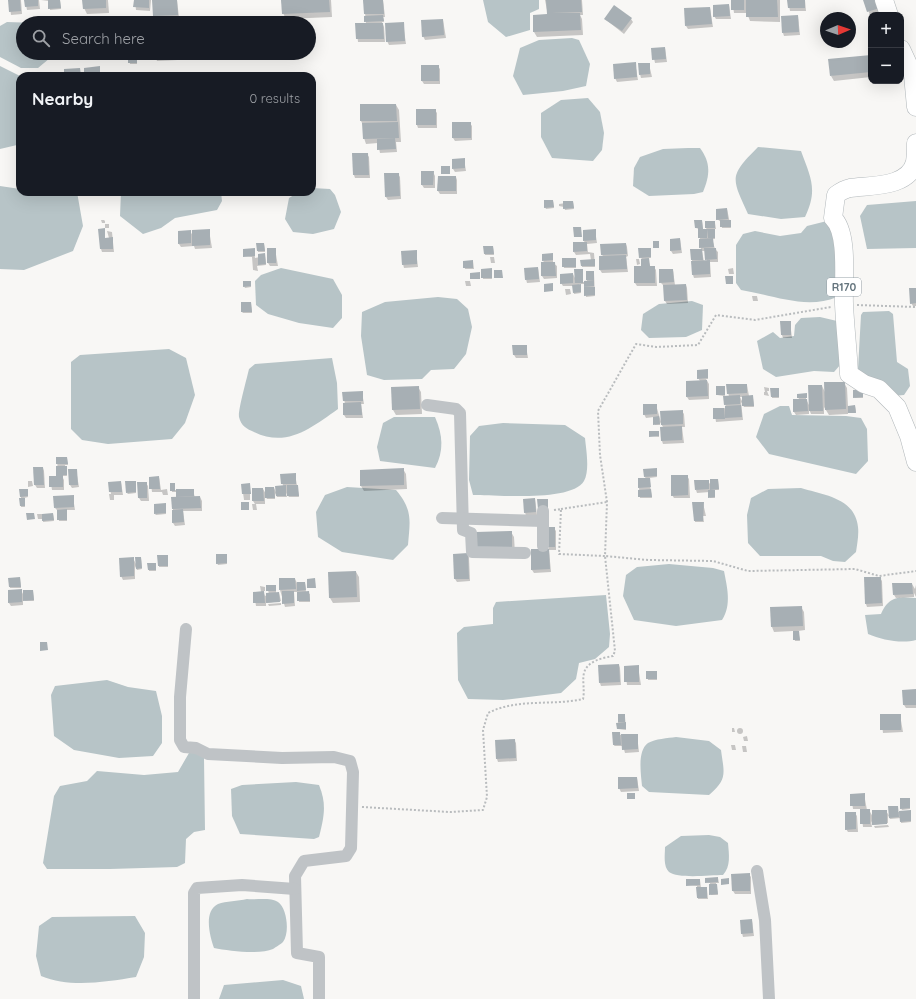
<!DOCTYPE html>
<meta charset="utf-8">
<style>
:root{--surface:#171b24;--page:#20242c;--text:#f1f3f6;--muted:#9ea1a6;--line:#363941}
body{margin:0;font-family:Quicksand,sans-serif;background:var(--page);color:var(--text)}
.controls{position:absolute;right:12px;top:12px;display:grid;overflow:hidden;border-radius:8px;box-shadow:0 4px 16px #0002}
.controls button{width:36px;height:36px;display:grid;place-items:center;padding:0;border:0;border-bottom:1px solid var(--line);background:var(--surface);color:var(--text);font:20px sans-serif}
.compass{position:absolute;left:820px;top:12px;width:36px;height:36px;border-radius:50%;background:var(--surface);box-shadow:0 4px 16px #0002;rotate:88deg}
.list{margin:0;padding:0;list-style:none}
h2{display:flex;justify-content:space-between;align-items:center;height:52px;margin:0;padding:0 16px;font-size:17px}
h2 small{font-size:13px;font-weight:400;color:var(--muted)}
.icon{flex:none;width:22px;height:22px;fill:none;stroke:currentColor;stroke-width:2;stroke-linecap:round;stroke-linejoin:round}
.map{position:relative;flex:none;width:916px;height:999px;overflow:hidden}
.search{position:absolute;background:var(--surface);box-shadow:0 4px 16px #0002;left:16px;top:16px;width:300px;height:44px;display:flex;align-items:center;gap:10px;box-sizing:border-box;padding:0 14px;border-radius:22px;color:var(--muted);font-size:15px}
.panel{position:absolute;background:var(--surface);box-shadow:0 4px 16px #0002;left:16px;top:72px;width:300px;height:124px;border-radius:12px}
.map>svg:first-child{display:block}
</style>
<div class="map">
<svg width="916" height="999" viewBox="0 0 916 999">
<rect width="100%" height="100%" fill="#f8f7f5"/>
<g fill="#b7c4c7">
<path d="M483 0H539V9L530 13V30L506 37 488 22Z"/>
<path d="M7 22 37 23H23V53H51L50 58 38 68H21L0 57V26Z"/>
<path d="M572 38 579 40 590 64 586 86 563 91 523 95 513 76 520 48 539 40Z"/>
<path d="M0 66 20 76V141L17 145 0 149Z"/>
<path d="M588 98 600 112 604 133 602 150 593 161 552 158 541 137V113L561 100Z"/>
<path d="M758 147 801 151C811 178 818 190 805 217L781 219 748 214C732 178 728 177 758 147Z"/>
<path d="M688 148H700C711 163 710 175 703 192L694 194 649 196 633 186 634 168 640 157 663 149Z"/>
<path d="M0 186 20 189V192H77L83 226 73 251 24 270 0 269Z"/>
<path d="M312 188 330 189 335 195 341 212 334 229 313 234 293 232 285 219 289 198 299 192H312Z"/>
<path d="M121 192H221L222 201 217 210 175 218 161 228 143 234 120 216Z"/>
<path d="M916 201V248L867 249 860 216 867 205Z"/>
<path d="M827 221 834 223 837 297C806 310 773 295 741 290L736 283V245L743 234 755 231 780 236 801 233 807 226Z"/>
<path d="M281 268 333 279 342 295V318L333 328 299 323 268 314 256 305 255 281 261 275Z"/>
<path d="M438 297 457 299 468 309 472 327 466 354 454 369 431 370 422 379 384 380 367 375 361 336 362 312 385 302Z"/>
<path d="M692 301 703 305 702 330 686 337 649 338 641 330 643 314 659 304Z"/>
<path d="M889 311 893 314 897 362 908 369 910 386 904 395 893 396 865 378 858 369 861 315 863 312Z"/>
<path d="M820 317 837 321 841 364 834 372 814 371 776 377 763 369 757 341 773 332 780 338 794 336 795 325 801 318Z"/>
<path d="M169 349 186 358 195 395 185 423 172 439 108 444 82 440 71 429V362L80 355Z"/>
<path d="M332 358 337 383 338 409C311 428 287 448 254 432 247 429 241 426 239 417 238 410 247 378 249 369L255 364Z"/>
<path d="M780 406H789L792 415 846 416 861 418 867 429 868 461 856 474 769 454 756 437 764 414Z"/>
<path d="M394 417H435C443 435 444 451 435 468L380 461 377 447 383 423Z"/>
<path d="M503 423 565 425 585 438C586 449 590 470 584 481 572 502 496 495 473 495L469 480 470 436 479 426Z"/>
<path d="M347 487 396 490C413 510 410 521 408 545L393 560 342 552 318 537 316 512 325 495Z"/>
<path d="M801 488C824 495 855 498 858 527 859 535 857 545 856 552L845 562 833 561 821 556H760L748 543 747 515 751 498 768 489Z"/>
<path d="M669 564 713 568 724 571C727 587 732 605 722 620L676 626 634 620 623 596 626 575 637 567Z"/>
<path d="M606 595 610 634 609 647 595 659 579 663 576 679 561 693 503 700 468 699 458 680 457 633 464 627 493 624V608L496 602Z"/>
<path d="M916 598V640C902 644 882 640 868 634L865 615 881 614C889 596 898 597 916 598Z"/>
<path d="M107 680 128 687 156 691 162 716V743L153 756 119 758 74 750 54 736 51 695 55 686Z"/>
<path d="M676 737 709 741 721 750C724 773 728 779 709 795L649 792 642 786C641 774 637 751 648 743 655 739 668 738 676 737Z"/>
<path d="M198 751 204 758 205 830 194 832 186 839 185 863 177 867 110 869H47L43 863 54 796 60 786 87 781 97 771 144 775 178 772 189 753Z"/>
<path d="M296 782 319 785C327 804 324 817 319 837L314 839 240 834 232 816 231 789 242 785Z"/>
<path d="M709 835 720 837 728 843C729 855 731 866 723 875 711 875 678 879 669 872 663 866 665 855 665 847L681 836Z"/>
<path d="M247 899C255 900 271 897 278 902 287 908 290 933 283 942 281 944 276 947 273 949 260 955 229 951 214 948 210 937 203 911 218 904 226 901 238 901 247 899Z"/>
<path d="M135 916 145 933 144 957 136 977C105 982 70 988 41 976L36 956 39 926 52 917Z"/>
<path d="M283 980 301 986 304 999H219L224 985Z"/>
</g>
<g fill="#0003" fill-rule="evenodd">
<path d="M9 0H21L22 14 11 15Z"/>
<path d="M25 0H39L40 9 27 10Z"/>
<path d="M41 0H60L61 9 50 10 49 1Z"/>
<path d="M83 0H108L109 13 87 14 84 8Z"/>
<path d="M135 0H151L150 11 136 10Z"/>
<path d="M153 0H177L179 18 156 19 154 16Z"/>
<path d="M282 0H331L332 17 286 19 283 13Z"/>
<path d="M383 0 385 17H383L384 22H382L384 27 385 42H358L356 24H366L364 1Z"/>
<path d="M545 0H582L583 15H580L582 19 583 35 537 37 534 32 548 15Z"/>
<path d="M732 0H780V22L750 21 747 13H734Z"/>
<path d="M788 0H805L806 11H790Z"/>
<path d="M864 0 884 10 870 15Z"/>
<path d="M729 5 731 19H716L714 16Z"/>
<path d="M710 8 713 27 688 29 686 26Z"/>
<path d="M798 16 800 35 784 36 783 33Z"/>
<path d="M605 19H631L633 22 624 34Z"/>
<path d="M443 20 446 38 425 40 423 36Z"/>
<path d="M403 23 406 44 389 45 387 41Z"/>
<path d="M665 48 667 62 655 63 652 49Z"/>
<path d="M154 53H178V60L157 61Z"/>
<path d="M129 56 137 57V64H130Z"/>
<path d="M871 56V77L834 81 831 76Z"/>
<path d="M635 63 638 80 617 82 615 78Z"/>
<path d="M649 64 652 77 641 78 640 74Z"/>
<path d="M438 66 440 69V84H424L422 81Z"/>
<path d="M396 105 399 110 401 142H396L397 152 380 153 378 143 366 144 364 138 363 125 361 121Z"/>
<path d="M435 110 437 113V128H418L417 125Z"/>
<path d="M470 123 472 126V140L455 141 453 138Z"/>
<path d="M367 154 369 157 370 178H355L354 175Z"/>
<path d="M464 159 466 171 455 172 453 169Z"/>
<path d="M433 172 435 176V188H424L422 185Z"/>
<path d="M398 174 400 177 401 199 388 200 386 197Z"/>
<path d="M456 177 457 180V194H440L438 191Z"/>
<path d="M553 201 554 208 546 209 545 207Z"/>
<path d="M573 202 574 209 565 210 564 207 559 206V204Z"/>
<path d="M727 209 731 228H722L721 222 717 219Z"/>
<path d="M101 220H104L105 221V224H109V228H105V223H102Z"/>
<path d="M695 221H702L703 230H707L706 228 715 223 716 229H714L715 239H712L715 249 718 252V262H710L711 277 694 278 693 275 692 260 701 250 699 229 696 228ZM702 251H706L707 261 704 262Z"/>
<path d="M104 229 105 239 109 238 107 231 112 232 114 252H102L101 249 100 239Z"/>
<path d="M209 230 212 248 195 249 194 246 181 247 179 244 190 231 193 236Z"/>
<path d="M595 230 597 243 587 244 588 252 594 253 595 267H582L581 261 591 260 590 254 576 255 574 252 585 243 584 241Z"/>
<path d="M680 239 682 253 673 254 671 251Z"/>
<path d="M257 244H264L265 252H258Z"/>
<path d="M626 244 627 247 628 256 626 257 628 272 602 273 600 270 603 257 602 254Z"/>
<path d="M484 247H493L494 255H485Z"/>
<path d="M254 249 255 258 265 256 266 265 257 266 258 271 253 270 252 257 244 256Z"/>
<path d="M275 249 278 266H270L268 263Z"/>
<path d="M650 249 651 258H648L650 267H654L656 270 657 286H637L635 283V267H643L642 259 640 257Z"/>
<path d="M416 251 418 267 404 268 403 264Z"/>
<path d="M553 254V263L557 266V278L544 279 542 276 545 263 543 261Z"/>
<path d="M490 257H494L495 263H491Z"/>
<path d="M563 259 576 260V268H564Z"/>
<path d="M636 259H639L640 264 637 265Z"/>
<path d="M473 261 474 269H465L464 262Z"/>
<path d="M538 268 540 282 527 283 526 279Z"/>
<path d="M733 268 734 274H729L728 269Z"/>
<path d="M491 269 492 279H483L482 270Z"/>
<path d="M673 270 675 285H686L687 288 688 303 667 304 665 301 664 286 660 282Z"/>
<path d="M583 271V282H587V272L594 273 595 296 586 297 585 284H579L581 293 574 294 573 286H563L561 283 573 274 576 280Z"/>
<path d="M465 281H470L471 286H466Z"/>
<path d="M251 282V287L245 288 244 286Z"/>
<path d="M565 289H570L571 294 566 295Z"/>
<path d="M916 289V306H913L911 303Z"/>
<path d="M752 296H757L758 301H753Z"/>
<path d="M251 303 252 313H243L242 312Z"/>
<path d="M790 322 792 338H783L782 335Z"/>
<path d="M526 346 528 358H516L514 355Z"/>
<path d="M708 371V379H706L709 384V399L689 400 687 397 700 381 698 378Z"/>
<path d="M844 383 847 388 848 407 855 406 856 412H848V414L829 415 824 407V414H811L809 409V414L796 415 794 412 799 400 798 395 806 394V399L809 405 822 386 825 392Z"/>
<path d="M727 385H747L749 396 753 398 754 407H744L741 402 743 420 716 422 714 409 726 408 724 396 717 395 724 387 725 397H729ZM740 397H743V403Z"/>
<path d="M418 387 421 392 422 414 396 415 393 410 392 388Z"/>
<path d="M764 387 769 388V391H767L769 396 764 395V392H765Z"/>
<path d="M772 389H778L779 398H772Z"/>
<path d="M863 391V398H855L854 397Z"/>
<path d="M362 392 364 404H361L363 418H346L344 415V404H345L343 393Z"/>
<path d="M656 405 661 422 682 411 684 414 685 427H682L684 443 663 444 662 441 663 427 660 422V425H655L654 417 646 418 644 414Z"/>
<path d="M659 433V437L650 436Z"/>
<path d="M57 458 67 459 68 465H65L67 476H62L64 480V490H52L50 477H58Z"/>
<path d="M34 468H43L44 471 45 488H37L35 485Z"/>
<path d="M403 469 406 474 407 489 364 491 361 486Z"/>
<path d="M656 469 657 477 649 478 652 498H640L639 488 646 479 645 477Z"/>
<path d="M76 470 79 487 72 488 70 485Z"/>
<path d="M295 474 299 497H289L286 493 287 497H277L275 493V499H267L265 496V504H256L257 510H253L252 504H255L253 501 263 489 266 494 274 488 276 492 283 486 281 475Z"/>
<path d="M687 476 689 479 690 498H674L672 495Z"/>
<path d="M150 477H159L161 490 167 489 168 495H163L162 492H152Z"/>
<path d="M718 480 719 490H715V498H710V492L697 493 696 490 708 481 710 484Z"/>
<path d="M28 481H32L33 486 28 487Z"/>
<path d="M121 482 123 495H114V500H110L109 494H111L109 483Z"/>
<path d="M136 483V493L128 494 127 493Z"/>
<path d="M138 483H146L148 486 149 501H141L139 498Z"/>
<path d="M171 484H175V490H193L195 498 200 497 202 501V511H183L185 525 175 526 173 523V509L177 498V492H172Z"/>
<path d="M250 484V500H244L242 485Z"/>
<path d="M27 490 28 497 24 498 25 507H21V496Z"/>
<path d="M73 497 75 510H67V521H59L58 511 55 508Z"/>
<path d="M535 499 537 515 526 516 525 512Z"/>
<path d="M703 503 706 516H703L704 522H695V515Z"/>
<path d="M166 505V514L156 515 155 514Z"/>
<path d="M37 514H53L54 521 43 522V519H38Z"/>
<path d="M554 528 556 531V550H549L551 572 534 573 532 570 548 550Z"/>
<path d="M511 532 514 537 515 554 481 555Z"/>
<path d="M467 554 469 557 470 581 457 582 455 579Z"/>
<path d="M227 556V564L218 565 217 563Z"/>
<path d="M168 557V567H159V566Z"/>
<path d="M133 558 136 564 141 558 142 569 137 570 135 566V579L123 580 121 576Z"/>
<path d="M156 564V571H149V570Z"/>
<path d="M356 572 359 577 360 602 333 603 330 598 329 573Z"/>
<path d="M20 578 21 588H10L9 579Z"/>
<path d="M880 578 882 581 883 606 867 607 866 604Z"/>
<path d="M295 579 297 583H305L306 592 310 594V602H299L298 592H294L295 606 285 607 280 590Z"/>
<path d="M912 584 915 589 916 585V597L914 593V597L896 598 894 595Z"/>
<path d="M260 586 265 587V591H263L265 596 269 594 267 586 276 587V594L279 593 281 601 267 603 266 600V606H256L254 593 261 592Z"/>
<path d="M21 590 24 596 33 591 34 601H25L23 598V605L11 606 9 603Z"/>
<path d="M281 603V605L269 606 268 604Z"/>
<path d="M801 607 804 612 805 630 798 631 800 641H795L793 631 774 632 772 627Z"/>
<path d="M619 665 620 668 621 685 601 686 600 683Z"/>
<path d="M638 666 641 685H627L625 667Z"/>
<path d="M647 672 657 673V680H648Z"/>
<path d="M916 690V708H906L904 705Z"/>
<path d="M618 715 625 716 626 730 618 729Z"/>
<path d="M881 715H900L903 732 883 733Z"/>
<circle cx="740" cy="731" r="3"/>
<path d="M732 728H734L735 732H732Z"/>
<path d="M620 733V735H637L639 752 625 753 623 746H614Z"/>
<path d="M747 736 748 741H744L743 737Z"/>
<path d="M514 740 516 743 517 761 498 762 497 759Z"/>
<path d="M731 745H735L736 750H732Z"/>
<path d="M742 746H746L747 752H743Z"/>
<path d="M637 778 639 791 621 792 619 788Z"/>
<path d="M864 794 867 810H869L873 817 886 811 890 817 898 807V812L910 811 911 822 901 823V818L890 819 888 815V823L873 825 871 821 872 827H863L861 809H853L851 795Z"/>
<path d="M910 800V809L902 810 901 808Z"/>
<path d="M855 813 857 816 858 832H848L846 829Z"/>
<path d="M888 825 889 827 875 828 874 826Z"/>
<path d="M749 874 751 877V894H735L733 891 732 875Z"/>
<path d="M718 878 719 883H716L718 895H711L710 883 706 882Z"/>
<path d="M700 880 701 888 707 889 708 899H698L697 886 687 885Z"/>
<path d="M752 920 754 936 743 937 742 933Z"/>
</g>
<g fill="#a7afb4">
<path d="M8 0H20L21 11 9 12Z"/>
<path d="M24 0H38V6L25 7Z"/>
<path d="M48 0H60L61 8 48 9Z"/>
<path d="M82 0H106V8L83 9Z"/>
<path d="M134 0H149V8L133 7Z"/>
<path d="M152 0H177L178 15 153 16Z"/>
<path d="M281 0H329L330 12 282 14Z"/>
<path d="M363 0H383L384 14H364Z"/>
<path d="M546 0H581L582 12 552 13H580L581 30 533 32V15L547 14Z"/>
<rect x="731" y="0" width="13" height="10"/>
<path d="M746 0H777L778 17H746Z"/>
<path d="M787 0H805V8H788Z"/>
<path d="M863 0H881L883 7 867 12Z"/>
<path d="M729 4 730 16 713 17V5Z"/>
<path d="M614 5 632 18 622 31 604 19Z"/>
<path d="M710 7 712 24 685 26 684 8Z"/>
<path d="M383 15 384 21 364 22V16Z"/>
<path d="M798 15 799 32 782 33 781 16Z"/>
<path d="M149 19 150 23H132V20Z"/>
<path d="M443 19 444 35 422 37 421 20Z"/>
<path d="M404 22 405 41 386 42 385 23Z"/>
<path d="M355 23H383L384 39H356Z"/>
<path d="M665 47 666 59 652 60 651 48Z"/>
<path d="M153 53H176V55L154 56Z"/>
<rect x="128" y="55" width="9" height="8"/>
<path d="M871 55V72L830 76 828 59Z"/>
<path d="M636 62 637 77 614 79 613 64Z"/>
<path d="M638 63H650V74L639 75Z"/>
<rect x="421" y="65" width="18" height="16"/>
<path d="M100 66V76H84V68Z"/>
<path d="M80 68 81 76H64V69Z"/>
<path d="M360 104H396L397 121H360Z"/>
<rect x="416" y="109" width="20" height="16"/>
<path d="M398 122 399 138 363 139 362 123Z"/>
<rect x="452" y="122" width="19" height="16"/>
<path d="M395 138 396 149 377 150V139Z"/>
<path d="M352 153H368L369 175H353Z"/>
<path d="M465 158V168L452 169V159Z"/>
<rect x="441" y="166" width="9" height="8"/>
<path d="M421 171H434L433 185H421Z"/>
<path d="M384 173H399L400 196 385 197Z"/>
<path d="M438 176H456V191H437Z"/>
<path d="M544 200H553L554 207 544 208Z"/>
<path d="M563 201H573L574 208 563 209Z"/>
<path d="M727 208 728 219 716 220V209Z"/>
<path d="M694 220H702L703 229H707V238H698V228H695Z"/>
<rect x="720" y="220" width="11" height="7"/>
<rect x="705" y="221" width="10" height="7"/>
<path d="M573 227H581L582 237H574Z"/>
<path d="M105 228V238L113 237V249H100L98 229Z"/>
<path d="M210 229V245L192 246V230Z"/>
<path d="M596 229V240L583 241V230Z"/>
<path d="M707 229H715V238H708Z"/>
<path d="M191 230V243L178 244V231Z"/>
<path d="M680 238 681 250 670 251V239Z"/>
<path d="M713 238 714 247 699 248V239Z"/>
<rect x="653" y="241" width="6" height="7"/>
<path d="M573 242H587V251L573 252Z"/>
<path d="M256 243H264L265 251H257Z"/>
<path d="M626 243 627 254 601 255 600 244Z"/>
<path d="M483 246H493L494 254H484Z"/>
<path d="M255 248V256L243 257V249Z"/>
<rect x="267" y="248" width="9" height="15"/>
<path d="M638 248H651V257L639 258Z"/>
<path d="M704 248H716L717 259 705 260Z"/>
<path d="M690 249H702L703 260H691Z"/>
<path d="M417 250V264L402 265 401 251Z"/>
<path d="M265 253 266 264 258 265V254Z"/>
<path d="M553 253V260L542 261V254Z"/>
<path d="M626 255 627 269 599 270V256Z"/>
<rect x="562" y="258" width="14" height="9"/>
<path d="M649 258 650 266H655V283H634V266H641V259Z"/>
<path d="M595 259V266H581L580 260Z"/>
<path d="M473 260V268H463V261Z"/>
<path d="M710 260V274L692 275 691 261Z"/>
<path d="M541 262H555L556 276H541Z"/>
<path d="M538 267 539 279 525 280 524 268Z"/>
<path d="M492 268V278H481V269Z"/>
<path d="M574 269H583V283H575Z"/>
<path d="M659 269H673L674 282 659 283Z"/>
<path d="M494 270H502L503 278H494Z"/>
<rect x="586" y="271" width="8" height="9"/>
<path d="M480 272V279H470V273Z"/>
<path d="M573 273V283L560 284V274Z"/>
<path d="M725 276H733V284H726Z"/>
<path d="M594 280V286L584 287V281Z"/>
<path d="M243 281H251V286L243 287Z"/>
<path d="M553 283V291L544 292V284Z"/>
<path d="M581 284V292L573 293 572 285Z"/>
<path d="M686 284 687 300 664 301 663 285Z"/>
<path d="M584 287H595V295L584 296Z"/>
<path d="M909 288H916V303L910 304Z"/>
<path d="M241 302H251L252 312H241Z"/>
<path d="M780 321H791V335H781Z"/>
<path d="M512 345H527V355H513Z"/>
<path d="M708 369V378L697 379V370Z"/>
<path d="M707 380 708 396 686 397V381Z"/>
<path d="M824 382H845L846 409 825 410Z"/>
<path d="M726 384H747V393L727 394Z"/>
<path d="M808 385H822L823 411H809Z"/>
<path d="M419 386 420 409 392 410 391 387Z"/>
<rect x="716" y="386" width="9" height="9"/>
<path d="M770 388H779V397H771Z"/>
<path d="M863 389V397L853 398V390Z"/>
<path d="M363 391V401H343L342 392Z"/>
<path d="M807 393V398H797V394Z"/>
<path d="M740 395V404L724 405 723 396Z"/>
<path d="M753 395 754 406H742V396Z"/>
<path d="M793 399H807L808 411 793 412Z"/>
<path d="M361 402 362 415H343V403Z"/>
<path d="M643 404H657V414L643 415Z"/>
<path d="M741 405 742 417 725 418V406Z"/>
<path d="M855 405 856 413H848V406Z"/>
<path d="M713 408H724L725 419H713Z"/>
<path d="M683 410V424L661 425 660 411Z"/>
<path d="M659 416 660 424 653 425V417Z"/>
<path d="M682 426V440L661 441 660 427Z"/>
<path d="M649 431H659V436L649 437Z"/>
<path d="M56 457H67L68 464H56Z"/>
<path d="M56 466H67V475H63V487H49V476H56Z"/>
<path d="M33 467H43L44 485H34Z"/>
<path d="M404 468V485L360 486V470Z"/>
<path d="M657 468V476L644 477 643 469Z"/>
<path d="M68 469H77L78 485H69Z"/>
<path d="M296 473V484H281L280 474Z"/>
<path d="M671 475H688V495L671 496Z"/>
<path d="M159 476 160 489H149V477Z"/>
<path d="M638 478H650L651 487 638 488Z"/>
<path d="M710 479H718L719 489 710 490Z"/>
<path d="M694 480H709V489L695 490Z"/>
<path d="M121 481 122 492H109L108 482Z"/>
<path d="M125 481H136V492L126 493Z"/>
<path d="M137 482H147V498H138Z"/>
<rect x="170" y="483" width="5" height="8"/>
<path d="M250 483 251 494H242L241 484Z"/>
<path d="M286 485V496H276L275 486Z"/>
<path d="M287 485H298L299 496H287Z"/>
<path d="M265 487H274L275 498H265Z"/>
<path d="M252 488H263L264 501H252Z"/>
<path d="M19 489H28V496L20 497Z"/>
<path d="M176 489H194V496L176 497Z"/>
<path d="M651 489 652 497H638V490Z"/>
<path d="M708 490H715V497L708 498Z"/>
<path d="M74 495V507L54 508 53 496Z"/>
<path d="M200 496 201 508 172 509 171 497Z"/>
<path d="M19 498H25V506H20Z"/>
<path d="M535 498 536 512 524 513 523 499Z"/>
<path d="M537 499H548V508L538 509Z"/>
<rect x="241" y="502" width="8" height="8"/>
<path d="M692 502H704L703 521H694Z"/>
<path d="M166 503V513L154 514V504Z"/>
<path d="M67 509V520H57V510Z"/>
<path d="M183 509 184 522 172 523V510Z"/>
<path d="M26 513H34L35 519 27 520Z"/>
<path d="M53 513 54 520 42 521V514Z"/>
<rect x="545" y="527" width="10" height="20"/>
<path d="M512 531V549L477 551 476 532Z"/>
<path d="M531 549H549L550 569 531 570Z"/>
<path d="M468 553 469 579H454L453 554Z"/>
<path d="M216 554H227V563L216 564Z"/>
<path d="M157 555H168V566H158Z"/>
<path d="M134 557V576L120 577 119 558Z"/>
<path d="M135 557H141L142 568 136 569Z"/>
<path d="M147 563H156V570H148Z"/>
<path d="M356 571 357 597 329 598 328 572Z"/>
<path d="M20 577 21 587H9L8 578Z"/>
<path d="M864 577H881L882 603 865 604Z"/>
<path d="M279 578H295L296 589 279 590Z"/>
<path d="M315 578 316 588H307V579Z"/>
<path d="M297 582H305L306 590 297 591Z"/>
<path d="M892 583H912L913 594 893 595Z"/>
<rect x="266" y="585" width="10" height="6"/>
<path d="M22 589V602L8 603V590Z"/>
<path d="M23 590H33L34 600 23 601Z"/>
<path d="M264 591 265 603H253V592Z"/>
<path d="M282 591H294V603L282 604Z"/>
<path d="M309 591 310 601H297V592Z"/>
<path d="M279 592 280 602 266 603V593Z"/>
<path d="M802 606 803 626 771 627 770 607Z"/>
<path d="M793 631H799L800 640H793Z"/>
<path d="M40 642H47L48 650 40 651Z"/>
<path d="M619 664 620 682 599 683 598 665Z"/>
<path d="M639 665V682H624V666Z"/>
<rect x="646" y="671" width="11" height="8"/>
<path d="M916 689V705H903L902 690Z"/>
<rect x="618" y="714" width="7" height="8"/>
<rect x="880" y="714" width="21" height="16"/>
<path d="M626 722V729H617L616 723Z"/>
<path d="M612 732H620L621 745H613Z"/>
<path d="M621 734H638V749L622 750Z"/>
<path d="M515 739 516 758 496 759 495 740Z"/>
<path d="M618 777H637L638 788 618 789Z"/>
<rect x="627" y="793" width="8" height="6"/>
<path d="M865 793V806H850V794Z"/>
<path d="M900 798H910V808L900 809Z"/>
<path d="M888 806H898L899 817 889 818Z"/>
<rect x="860" y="809" width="10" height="15"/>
<path d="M872 810H887V824L872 825Z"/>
<path d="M911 810V821L900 822 899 811Z"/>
<path d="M845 812H856V829L845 830Z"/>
<path d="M750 873V891H732L731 874Z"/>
<path d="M718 877V882L705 883V878Z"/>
<path d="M729 878V884L721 885V879Z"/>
<path d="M686 879H700V885L686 886Z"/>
<path d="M709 884H717L718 894 709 895Z"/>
<path d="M696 887H707V898H697Z"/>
<path d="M752 919 753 933 741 934 740 920Z"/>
</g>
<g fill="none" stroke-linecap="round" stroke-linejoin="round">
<g stroke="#b2b8bb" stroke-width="19">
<g id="primary">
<path d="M884 0 889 15"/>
<path d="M901 49 913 75 916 107"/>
<path d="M916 143C916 149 916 156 915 162 909 188 870 185 850 188 845 189 840 192 836 195L833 218C849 233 843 282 844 304 845 327 848 351 849 374L864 384 879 389 897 407 909 436 916 462"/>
</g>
</g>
<g stroke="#b9bcbe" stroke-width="2" stroke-dasharray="2 2" stroke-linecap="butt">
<path d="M857 305 916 307"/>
<path d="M561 509 607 502"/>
<path d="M554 510 561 509 559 554 605 556 607 502 600 455 598 411 636 344 656 347 698 345 716 315 755 320 831 307"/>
<path d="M362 807 450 812 483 810 487 797 483 730 488 713C517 698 552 706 583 699 585 690 582 681 584 673 587 661 602 658 613 656L615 651 605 556 648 560 713 561 748 571 855 569 879 576 916 571"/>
</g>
<g stroke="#bfc3c6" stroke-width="12">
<path d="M427 405 456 409 460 413 463 530 471 533 472 552 525 553"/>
<path d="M442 518 543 521"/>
<path d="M543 546V511"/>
<path d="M186 629 180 697V740L184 747 196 748 208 754 282 758 334 757 350 761 353 772 351 848 346 856 304 861 295 876 297 953 319 957V999"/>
<path d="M757 871 765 920 769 999"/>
<path d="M194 999V893L197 888 242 885 295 889"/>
</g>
<use href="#primary" stroke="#fff" stroke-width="18"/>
</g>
<g text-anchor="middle" stroke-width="4" stroke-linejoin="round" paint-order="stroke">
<rect fill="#fff" stroke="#939ea5" stroke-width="1" x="827" y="278" width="34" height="18" rx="3"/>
<g font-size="11" font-weight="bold" fill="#65757e">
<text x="844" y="291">R170</text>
</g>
</g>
</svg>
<div class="controls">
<button>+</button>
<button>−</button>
</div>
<svg class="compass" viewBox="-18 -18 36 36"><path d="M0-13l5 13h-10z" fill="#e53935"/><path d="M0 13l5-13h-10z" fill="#9ea1a6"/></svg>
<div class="search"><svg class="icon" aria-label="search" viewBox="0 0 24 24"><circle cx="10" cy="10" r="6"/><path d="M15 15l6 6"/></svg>Search here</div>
<section class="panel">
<h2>Nearby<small>0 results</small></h2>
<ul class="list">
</ul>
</section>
</div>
